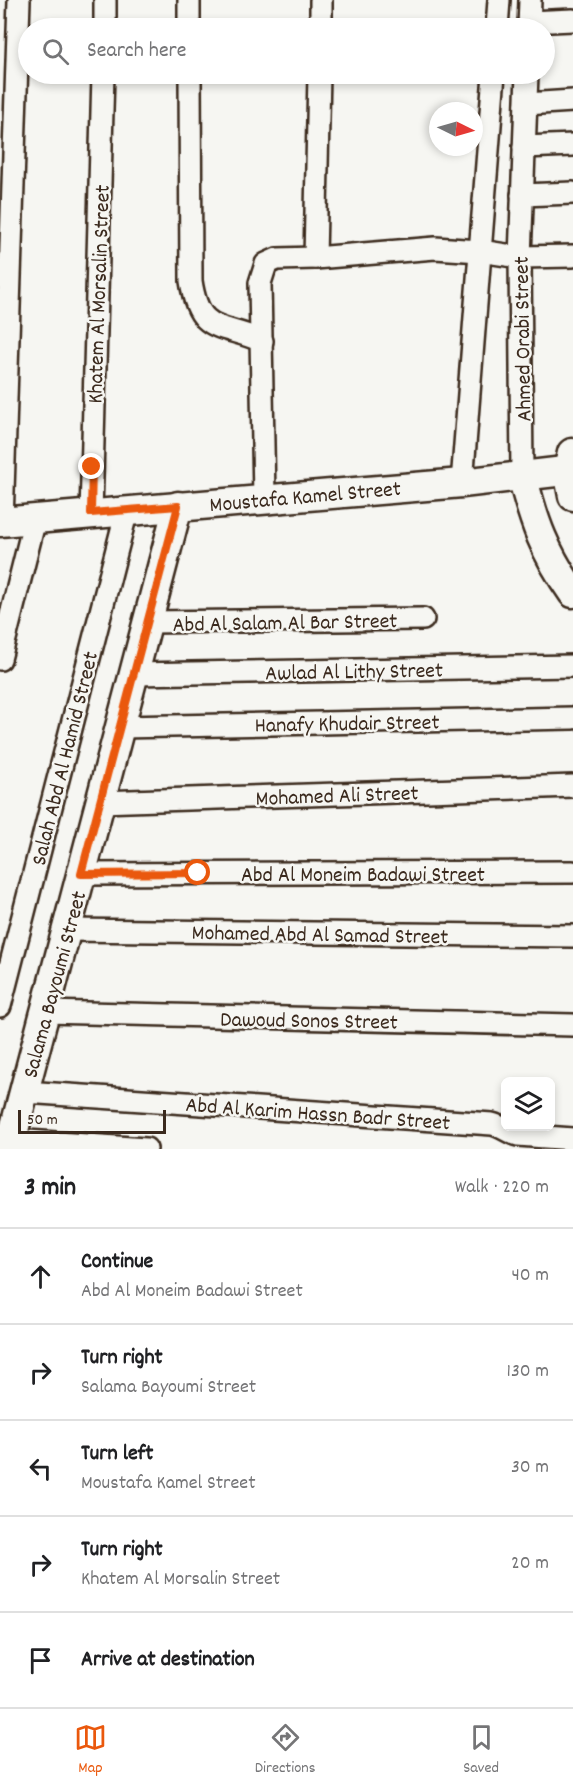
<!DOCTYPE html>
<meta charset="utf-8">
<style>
:root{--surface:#fff;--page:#f6f6f6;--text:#202124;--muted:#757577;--line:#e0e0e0;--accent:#ea580c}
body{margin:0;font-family:Dekko,sans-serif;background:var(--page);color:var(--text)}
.controls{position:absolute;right:18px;bottom:18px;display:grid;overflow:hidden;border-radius:9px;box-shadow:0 3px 9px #0003}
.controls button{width:54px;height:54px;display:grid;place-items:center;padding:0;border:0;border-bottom:2px solid var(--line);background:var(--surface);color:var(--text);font:30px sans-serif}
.compass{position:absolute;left:429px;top:102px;width:54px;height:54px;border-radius:50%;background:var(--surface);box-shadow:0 3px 9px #0003;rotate:95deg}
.scale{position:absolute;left:18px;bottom:15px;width:148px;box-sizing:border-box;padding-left:6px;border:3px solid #3b2a1e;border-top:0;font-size:16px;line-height:21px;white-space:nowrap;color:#3b2a1e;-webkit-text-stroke:4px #f6f6f2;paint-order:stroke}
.stop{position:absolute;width:18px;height:18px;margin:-14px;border:4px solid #ea580c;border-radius:50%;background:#fff}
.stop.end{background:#ea580c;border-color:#fff;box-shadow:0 2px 6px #0008}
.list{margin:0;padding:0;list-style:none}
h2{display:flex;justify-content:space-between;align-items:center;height:78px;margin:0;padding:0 24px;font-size:26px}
h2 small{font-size:20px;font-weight:400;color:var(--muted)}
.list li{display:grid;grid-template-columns:39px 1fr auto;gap:18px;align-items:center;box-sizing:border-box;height:96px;padding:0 24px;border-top:2px solid var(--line)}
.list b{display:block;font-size:22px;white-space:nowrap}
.list p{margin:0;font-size:20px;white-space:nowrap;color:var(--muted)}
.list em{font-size:20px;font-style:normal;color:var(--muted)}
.icon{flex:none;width:33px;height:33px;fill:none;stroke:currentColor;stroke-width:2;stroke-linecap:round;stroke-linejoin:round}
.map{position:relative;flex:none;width:573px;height:1149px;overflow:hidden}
.search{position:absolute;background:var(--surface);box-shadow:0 3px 9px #0003;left:18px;right:18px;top:18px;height:66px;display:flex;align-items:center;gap:15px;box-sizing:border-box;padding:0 21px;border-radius:33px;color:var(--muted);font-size:22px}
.sheet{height:558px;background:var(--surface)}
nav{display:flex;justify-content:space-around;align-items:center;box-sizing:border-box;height:84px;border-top:2px solid var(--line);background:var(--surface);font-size:16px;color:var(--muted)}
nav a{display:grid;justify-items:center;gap:3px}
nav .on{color:var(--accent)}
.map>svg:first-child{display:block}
</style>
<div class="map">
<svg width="573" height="1149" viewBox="0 0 573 1149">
<rect width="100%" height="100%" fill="#f6f6f2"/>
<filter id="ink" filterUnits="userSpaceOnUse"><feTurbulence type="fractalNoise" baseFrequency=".0167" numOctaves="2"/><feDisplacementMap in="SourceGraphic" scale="12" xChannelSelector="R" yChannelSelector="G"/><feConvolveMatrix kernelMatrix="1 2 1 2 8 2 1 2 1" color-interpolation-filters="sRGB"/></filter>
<g filter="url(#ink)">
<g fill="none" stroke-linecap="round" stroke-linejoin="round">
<g stroke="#3b2a1e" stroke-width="26">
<g id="street">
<path d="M189 0V28"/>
<path d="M529 22 573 20"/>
<path d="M105 28V0"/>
<path d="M321 28V0"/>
<path d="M497 28 499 0"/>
<path d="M529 28 530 0"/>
<path d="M190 74 191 281C199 335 221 323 262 341"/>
<path d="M526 104 573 101"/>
<path d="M524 147 573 145"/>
<path d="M522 195 573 193"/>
<path d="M315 258 319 74"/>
<path d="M522 475 520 257 527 74"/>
<path d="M462 483 494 74"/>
<path d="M264 498 260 283 266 264 277 259 315 258 435 248 480 251 520 257 573 256"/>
<path d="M91 514 103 74"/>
<path d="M2 522 19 0"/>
<path d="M148 622 423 619"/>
<path d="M0 659 35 519"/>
<path d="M134 674 573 666"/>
<path d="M120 727 573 718"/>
<path d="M100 802 573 786"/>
<path d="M81 874 573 872"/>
<path d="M67 930 573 936"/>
<path d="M0 1006 127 510"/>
<path d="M45 1012 573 1025"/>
<path d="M25 1092 492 1124C502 1126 509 1133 518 1135L573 1139"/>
<path d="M12 1140 146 1149"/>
</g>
</g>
<g stroke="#3b2a1e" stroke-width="33">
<g id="secondary">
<path d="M572 453 568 470 573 496"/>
<path d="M522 475C534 523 545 553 573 593"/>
<path d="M0 522 462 483 573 470"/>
<path d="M9 1149 178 506"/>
</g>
</g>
<use href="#street" stroke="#f6f6f2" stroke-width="21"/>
<use href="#secondary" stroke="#f6f6f2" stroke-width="28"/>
</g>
</g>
<g fill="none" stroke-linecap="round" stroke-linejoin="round" filter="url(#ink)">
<path stroke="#ea580c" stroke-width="8" d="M92 467 91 513 178 506 81 874 198 873"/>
</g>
<g text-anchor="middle" stroke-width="5" stroke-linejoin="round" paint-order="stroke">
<g font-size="22" fill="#3b2a1e" stroke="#f6f6f2">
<text transform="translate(97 294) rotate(-88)" y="8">Khatem Al Morsalin Street</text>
<text transform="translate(521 339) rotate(-91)" y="8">Ahmed Orabi Street</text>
<text transform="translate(305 495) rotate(-5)" y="8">Moustafa Kamel Street</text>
<text transform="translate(285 621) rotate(-1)" y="8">Abd Al Salam Al Bar Street</text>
<text transform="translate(354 670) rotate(-1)" y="8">Awlad Al Lithy Street</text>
<text transform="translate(347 722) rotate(-1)" y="8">Hanafy Khudair Street</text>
<text transform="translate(63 758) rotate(-76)" y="8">Salah Abd Al Hamid Street</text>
<text transform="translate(337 794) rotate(-2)" y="8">Mohamed Ali Street</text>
<text x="363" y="881">Abd Al Moneim Badawi Street</text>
<text transform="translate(320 933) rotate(1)" y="8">Mohamed Abd Al Samad Street</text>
<text transform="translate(53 984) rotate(-75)" y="8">Salama Bayoumi Street</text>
<text transform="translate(309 1019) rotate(1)" y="8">Dawoud Sonos Street</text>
<text transform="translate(318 1112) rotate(4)" y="8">Abd Al Karim Hassn Badr Street</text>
</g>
</g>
</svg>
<div class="controls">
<button><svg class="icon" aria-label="layers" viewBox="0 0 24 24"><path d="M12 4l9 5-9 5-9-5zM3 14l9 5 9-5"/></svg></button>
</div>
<svg class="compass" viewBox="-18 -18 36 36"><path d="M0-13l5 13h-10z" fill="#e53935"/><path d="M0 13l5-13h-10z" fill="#757577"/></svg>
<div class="scale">50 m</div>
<div class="stop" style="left:198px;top:873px"></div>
<div class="stop end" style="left:92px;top:467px"></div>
<div class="search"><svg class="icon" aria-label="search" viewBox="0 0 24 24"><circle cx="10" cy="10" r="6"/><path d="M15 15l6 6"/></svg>Search here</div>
</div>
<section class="sheet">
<h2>3 min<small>Walk · 220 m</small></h2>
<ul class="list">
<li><svg class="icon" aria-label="ahead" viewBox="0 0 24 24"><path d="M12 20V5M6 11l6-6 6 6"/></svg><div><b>Continue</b><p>Abd Al Moneim Badawi Street</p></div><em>40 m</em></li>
<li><svg class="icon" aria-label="right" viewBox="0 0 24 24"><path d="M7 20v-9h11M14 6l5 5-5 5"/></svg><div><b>Turn right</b><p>Salama Bayoumi Street</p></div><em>130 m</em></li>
<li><svg class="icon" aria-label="left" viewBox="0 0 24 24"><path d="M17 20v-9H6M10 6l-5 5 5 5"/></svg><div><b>Turn left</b><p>Moustafa Kamel Street</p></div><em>30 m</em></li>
<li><svg class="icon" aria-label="right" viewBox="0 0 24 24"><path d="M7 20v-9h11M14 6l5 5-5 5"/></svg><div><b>Turn right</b><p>Khatem Al Morsalin Street</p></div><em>20 m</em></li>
<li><svg class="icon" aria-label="arrive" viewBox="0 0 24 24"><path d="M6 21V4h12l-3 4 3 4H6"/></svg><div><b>Arrive at destination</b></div></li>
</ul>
</section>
<nav>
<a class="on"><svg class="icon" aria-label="map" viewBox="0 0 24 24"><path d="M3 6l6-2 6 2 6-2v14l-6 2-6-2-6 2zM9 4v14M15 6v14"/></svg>Map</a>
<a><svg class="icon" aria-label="directions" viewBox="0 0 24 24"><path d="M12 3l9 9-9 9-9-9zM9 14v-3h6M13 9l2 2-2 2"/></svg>Directions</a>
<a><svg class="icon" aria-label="saved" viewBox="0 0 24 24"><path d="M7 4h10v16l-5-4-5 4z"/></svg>Saved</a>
</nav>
